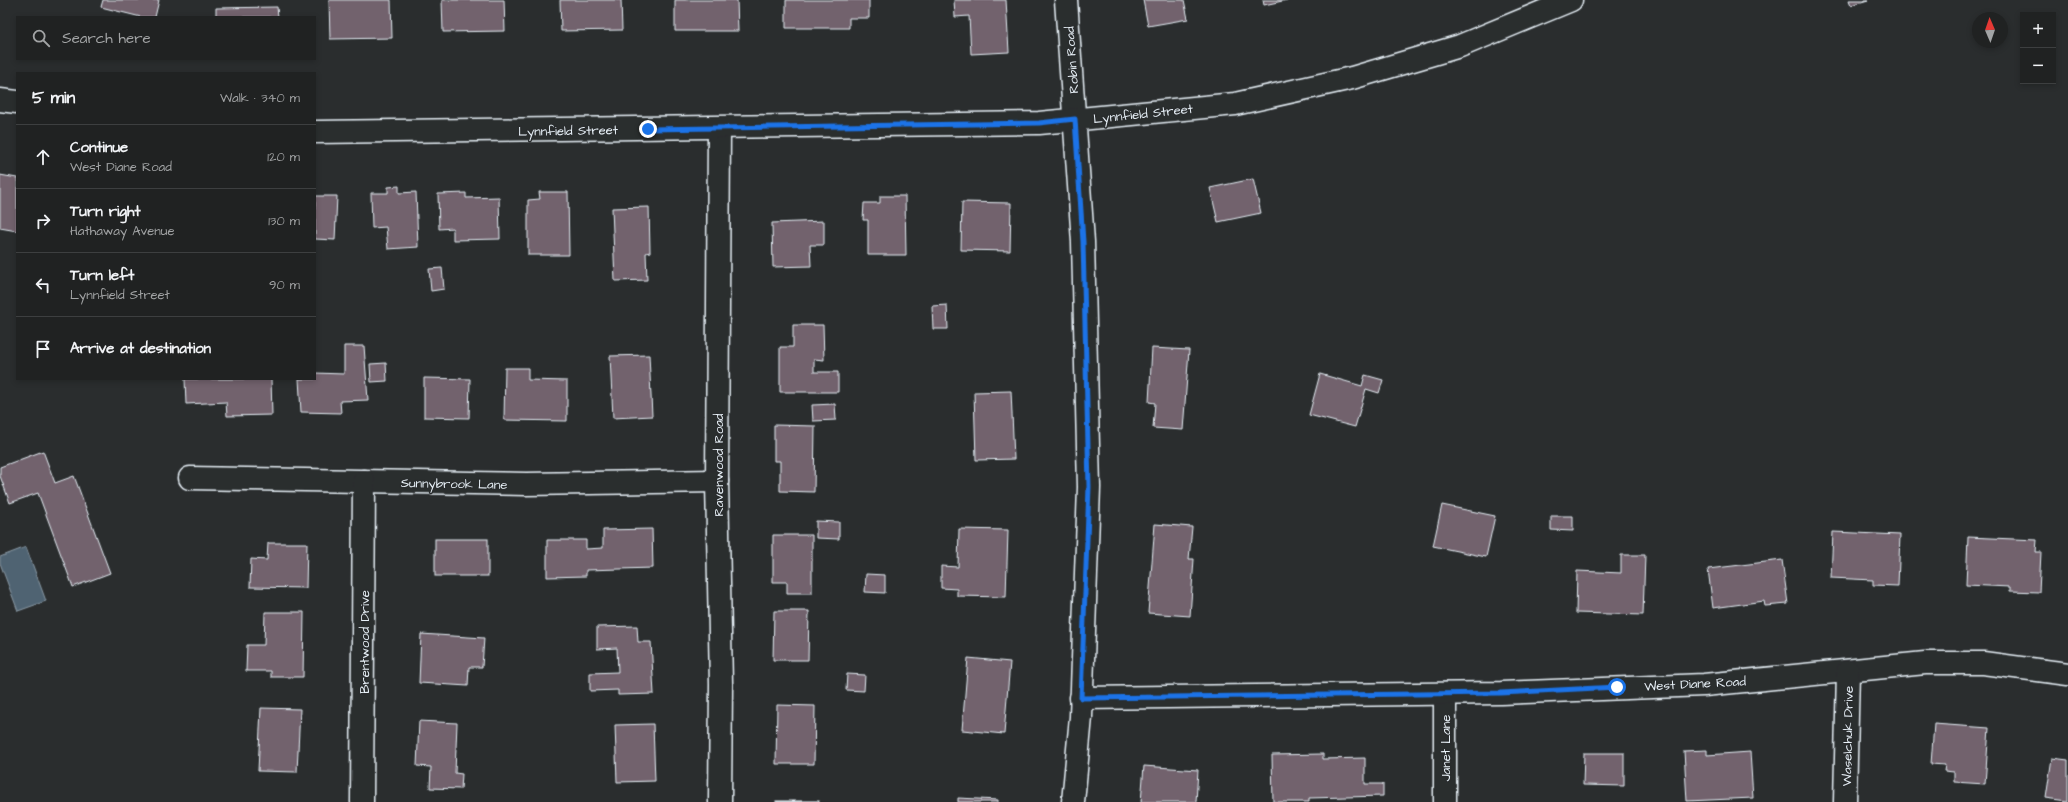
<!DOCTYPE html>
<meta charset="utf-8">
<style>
:root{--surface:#202222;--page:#282a2a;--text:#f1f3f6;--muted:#a2a4a5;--line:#3d3f40}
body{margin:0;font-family:"Architects Daughter",sans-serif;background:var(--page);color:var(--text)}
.controls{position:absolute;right:12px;top:12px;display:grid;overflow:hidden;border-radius:0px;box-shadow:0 2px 6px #0003}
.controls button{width:36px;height:36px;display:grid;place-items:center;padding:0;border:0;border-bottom:1px solid var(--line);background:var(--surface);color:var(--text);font:20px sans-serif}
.compass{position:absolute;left:1972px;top:12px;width:36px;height:36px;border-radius:50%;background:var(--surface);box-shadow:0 2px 6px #0003;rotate:358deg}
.stop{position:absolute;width:12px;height:12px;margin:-9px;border:3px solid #1a73e8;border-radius:50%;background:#fff}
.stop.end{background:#1a73e8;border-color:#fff;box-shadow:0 1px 4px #0008}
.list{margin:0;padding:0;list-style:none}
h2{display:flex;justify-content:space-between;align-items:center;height:52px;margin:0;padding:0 16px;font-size:17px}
h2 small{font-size:13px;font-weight:400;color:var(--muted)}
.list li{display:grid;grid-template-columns:26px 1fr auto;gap:12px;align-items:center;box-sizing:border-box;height:64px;padding:0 16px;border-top:1px solid var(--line)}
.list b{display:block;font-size:15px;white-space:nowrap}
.list p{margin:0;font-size:13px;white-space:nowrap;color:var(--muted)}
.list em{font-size:13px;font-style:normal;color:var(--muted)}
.icon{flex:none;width:22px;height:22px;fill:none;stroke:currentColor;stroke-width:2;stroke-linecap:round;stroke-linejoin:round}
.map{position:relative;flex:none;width:2068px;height:802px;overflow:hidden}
.search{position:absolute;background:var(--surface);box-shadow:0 2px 6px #0003;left:16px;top:16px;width:300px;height:44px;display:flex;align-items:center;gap:10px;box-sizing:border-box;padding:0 14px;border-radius:0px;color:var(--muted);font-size:15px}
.panel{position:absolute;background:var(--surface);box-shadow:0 2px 6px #0003;left:16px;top:72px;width:300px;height:308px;border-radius:0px}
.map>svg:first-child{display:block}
</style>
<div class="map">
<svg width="2068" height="802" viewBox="0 0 2068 802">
<rect width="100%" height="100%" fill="#2a2d2e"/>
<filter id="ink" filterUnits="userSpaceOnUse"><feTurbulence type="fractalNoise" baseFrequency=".025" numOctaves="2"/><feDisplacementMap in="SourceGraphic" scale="8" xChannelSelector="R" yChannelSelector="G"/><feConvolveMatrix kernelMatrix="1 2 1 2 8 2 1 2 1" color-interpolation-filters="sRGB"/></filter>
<g filter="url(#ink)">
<path fill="#4f6372" stroke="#8c9ca8" d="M26 547 46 601 18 611 0 563V557Z"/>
<g fill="#72626d" stroke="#e8f1f8">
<path d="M103 0H159L155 17H141L101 7Z"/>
<path d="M329 0H391L392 38 330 39Z"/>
<path d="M442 0H504L505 31 443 32Z"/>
<path d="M560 0H621L622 30 561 31Z"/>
<path d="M675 0H737L738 31H675Z"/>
<path d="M786 0H869V18H849V28H786Z"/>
<path d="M954 0H1006L1009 52 971 54 969 16 955 17Z"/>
<path d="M1143 0H1184L1188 19 1148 26Z"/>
<path d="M1263 0H1287L1264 5Z"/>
<path d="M1849 0H1868L1851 5Z"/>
<path d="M277 7 278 17H216V8Z"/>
<path d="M0 175 17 178V231L0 228Z"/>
<path d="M1253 179 1261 213 1218 222 1210 188Z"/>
<path d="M399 186V193L416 192 418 247 388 249 386 227 372 228 371 193H388V187Z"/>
<path d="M539 192H568L569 255H528V200L540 199Z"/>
<path d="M466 193V198L499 197 500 239 453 240V228L439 229 438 194Z"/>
<path d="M315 196H337L335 240 315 239Z"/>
<path d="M880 196H905L906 255H868V220H863L864 203H880Z"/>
<path d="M962 202 1011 203 1010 251 961 250Z"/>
<path d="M649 207 650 252 646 253 647 280 615 281 612 208Z"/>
<path d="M824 221V245H810L811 266 773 267 772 223Z"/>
<path d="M442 268 444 289 431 291 429 269Z"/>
<path d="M947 305 948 329H933L932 306Z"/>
<path d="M793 325H823L824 360 814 359V372H838V392H780V347H793Z"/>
<path d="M344 346H364L368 400 340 401 341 413 301 412 299 379H315V373L344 374Z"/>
<path d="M1152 348 1189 350 1183 430 1153 428 1155 403 1149 402Z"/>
<path d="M649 355 652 416 613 418 610 356Z"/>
<path d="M386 363 387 381 371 382 370 364Z"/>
<path d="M505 368H528V380L567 381V421L504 420Z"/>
<path d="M1320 374 1362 386 1365 375 1383 380 1379 393 1366 389 1355 427 1309 415Z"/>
<path d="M424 378 470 379 469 418 424 417Z"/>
<path d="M185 379H271L272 415 227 416 226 402 186 404Z"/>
<path d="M1011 391 1014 459 976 460 974 392Z"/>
<path d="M835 404 836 420 813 421 812 405Z"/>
<path d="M774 425 815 426 814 492 780 491V461H774Z"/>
<path d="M43 451 55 483 74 476 110 573 73 587 38 493 10 503 0 476V467Z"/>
<path d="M1442 505 1495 516 1486 557 1433 546Z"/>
<path d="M1551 516H1573V531L1551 530Z"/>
<path d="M816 521 839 522V539L816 538Z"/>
<path d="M1155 524 1192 527 1189 559H1194L1190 616 1148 613Z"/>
<path d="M652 529 653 568 586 570V576L547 577V540H586V549L603 548V530Z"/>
<path d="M959 529 1008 530 1006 597 957 596V589L941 588V566L958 567Z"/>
<path d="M1833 532 1900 535 1898 586 1873 585V580L1831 578Z"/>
<path d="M773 535H812V593H787V582H773Z"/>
<path d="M1968 537 2037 540 2036 552H2041L2039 592 2010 591V587L1966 585Z"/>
<rect x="435" y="539" width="53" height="37"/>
<path d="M268 543H307L306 588 250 587 251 559 267 560Z"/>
<path d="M1621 555H1645L1643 615 1576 613 1577 571 1621 573Z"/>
<path d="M1782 560 1788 604 1765 606 1764 601 1713 608 1708 569Z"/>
<path d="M866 574 885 575V593L865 592Z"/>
<path d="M774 611H809L808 660H773Z"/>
<path d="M265 612H304L303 677H271V671H246L247 645H264Z"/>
<path d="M637 626 638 642H651L654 694 618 695V690L590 691V673L618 672 617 648 597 649V627Z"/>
<path d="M421 634 484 638 482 667H469L468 686 419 683Z"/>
<path d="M968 658 1010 662 1004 734 962 730Z"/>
<path d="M847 674 865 675 864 691 846 690Z"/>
<path d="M777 705 815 706 814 764H776Z"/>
<path d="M261 708 300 709 297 772 258 771Z"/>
<path d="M419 721 457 723 455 773 462 774 461 789 430 788 431 767 417 766Z"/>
<path d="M653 724 655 781 617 782 615 725Z"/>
<path d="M1934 724 1989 728 1985 784 1954 782V772L1944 771 1945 765 1931 764Z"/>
<path d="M1707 750V755L1750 752 1753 798 1687 801 1684 751Z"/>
<path d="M1584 753H1624V786L1583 785Z"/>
<path d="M1323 754V759L1365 758V784H1383V796L1309 798V802H1273L1272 755Z"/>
<path d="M2052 758 2068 760V801L2046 798Z"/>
<path d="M1144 766 1198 770 1196 802H1141Z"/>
<path d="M958 798 998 800V802H958Z"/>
<rect x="776" y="801" width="43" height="1"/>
</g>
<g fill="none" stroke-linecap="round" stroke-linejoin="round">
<g stroke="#e8f1f8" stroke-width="25">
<g id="minor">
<path d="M1066 0 1083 242 1089 487 1081 717 1073 802"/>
<path d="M719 128 717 481 721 684 720 802"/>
<path d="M190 478 526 484 717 481"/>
<path d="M1445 694V802"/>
<path d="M1081 698 1501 693 1704 685 1925 663H1983L2068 674"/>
<path d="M362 802 364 481"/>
<path d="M1845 802 1848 671"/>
</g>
</g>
<g stroke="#e8f1f8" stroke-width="25">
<g id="major">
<path d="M0 100 17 102"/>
<path d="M315 132 1039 123 1235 104 1352 78 1460 46 1571 0"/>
</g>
</g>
<use href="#minor" stroke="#2a2d2e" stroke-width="22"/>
<use href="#major" stroke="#2a2d2e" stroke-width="22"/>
</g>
</g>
<g fill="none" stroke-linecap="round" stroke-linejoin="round" filter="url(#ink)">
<path stroke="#1a73e8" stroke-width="5" d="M648 129 1039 123 1075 119 1083 242 1089 487 1081 698 1501 693 1617 687"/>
</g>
<g text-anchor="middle" stroke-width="3" stroke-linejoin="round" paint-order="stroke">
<g font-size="13" fill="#e8f1f8" stroke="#2a2d2e">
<text transform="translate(1071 60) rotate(-94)" y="5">Robin Road</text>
<text transform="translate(1143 113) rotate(-6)" y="5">Lynnfield Street</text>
<text transform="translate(568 130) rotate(-1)" y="5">Lynnfield Street</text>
<text transform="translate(718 465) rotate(-90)" y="5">Ravenwood Road</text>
<text transform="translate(454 483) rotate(1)" y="5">Sunnybrook Lane</text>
<text transform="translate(364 642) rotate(-90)" y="5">Brentwood Drive</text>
<text transform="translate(1695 683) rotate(-3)" y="5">West Diane Road</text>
<text transform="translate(1847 736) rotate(-89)" y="5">Waselchuk Drive</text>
<text transform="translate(1445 748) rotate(-90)" y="5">Janet Lane</text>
</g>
</g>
</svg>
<div class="controls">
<button>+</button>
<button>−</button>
</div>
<svg class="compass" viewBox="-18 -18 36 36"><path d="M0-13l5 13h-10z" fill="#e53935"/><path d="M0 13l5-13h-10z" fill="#a2a4a5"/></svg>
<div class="stop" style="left:1617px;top:687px"></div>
<div class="stop end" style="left:648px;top:129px"></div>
<div class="search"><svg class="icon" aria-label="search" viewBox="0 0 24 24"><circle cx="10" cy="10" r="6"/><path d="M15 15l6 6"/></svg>Search here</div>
<section class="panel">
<h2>5 min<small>Walk · 340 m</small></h2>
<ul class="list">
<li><svg class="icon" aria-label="ahead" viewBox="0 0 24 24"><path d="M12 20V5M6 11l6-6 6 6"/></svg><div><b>Continue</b><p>West Diane Road</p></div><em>120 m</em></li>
<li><svg class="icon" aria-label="right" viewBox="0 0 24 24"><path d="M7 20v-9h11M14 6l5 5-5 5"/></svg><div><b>Turn right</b><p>Hathaway Avenue</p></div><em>130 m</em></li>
<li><svg class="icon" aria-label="left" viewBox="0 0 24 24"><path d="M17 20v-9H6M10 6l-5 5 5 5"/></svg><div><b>Turn left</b><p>Lynnfield Street</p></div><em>90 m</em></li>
<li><svg class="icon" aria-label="arrive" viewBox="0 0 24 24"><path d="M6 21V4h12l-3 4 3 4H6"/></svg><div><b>Arrive at destination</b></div></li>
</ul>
</section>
</div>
